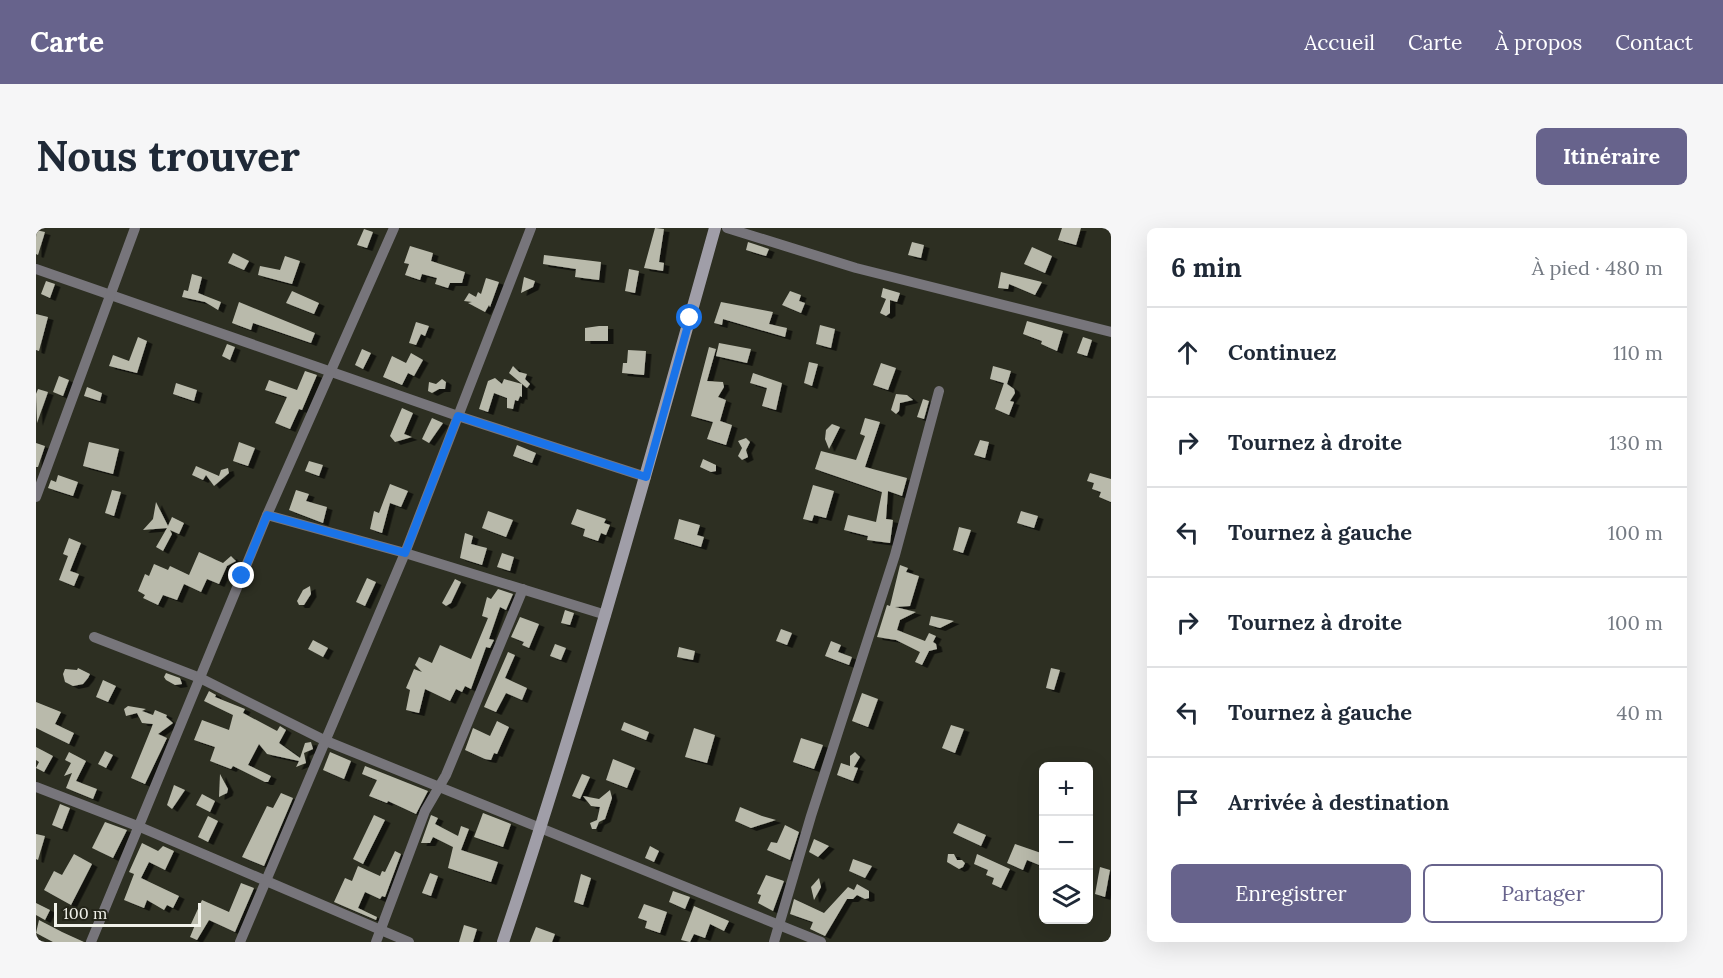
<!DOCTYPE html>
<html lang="fr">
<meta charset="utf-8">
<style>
:root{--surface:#fff;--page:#f6f6f7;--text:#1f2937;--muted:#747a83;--line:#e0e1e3;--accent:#67638c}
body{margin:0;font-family:Lora,serif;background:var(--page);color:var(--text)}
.controls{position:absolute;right:18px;bottom:18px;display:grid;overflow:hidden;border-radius:9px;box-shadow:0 6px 24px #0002}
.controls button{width:54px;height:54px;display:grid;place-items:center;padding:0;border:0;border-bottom:2px solid var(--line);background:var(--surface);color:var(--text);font:30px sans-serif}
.scale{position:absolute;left:18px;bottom:15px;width:147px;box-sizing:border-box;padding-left:6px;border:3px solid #f1f2ea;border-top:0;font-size:16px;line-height:21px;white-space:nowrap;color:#f1f2ea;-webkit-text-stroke:4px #242519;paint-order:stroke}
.stop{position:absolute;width:18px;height:18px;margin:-14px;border:4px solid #1a73e8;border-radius:50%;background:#fff}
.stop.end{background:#1a73e8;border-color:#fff;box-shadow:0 2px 6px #0008}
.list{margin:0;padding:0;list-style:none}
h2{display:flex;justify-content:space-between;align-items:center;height:78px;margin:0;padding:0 24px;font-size:26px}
h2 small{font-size:20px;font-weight:400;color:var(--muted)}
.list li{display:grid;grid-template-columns:39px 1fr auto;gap:18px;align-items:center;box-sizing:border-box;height:90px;padding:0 24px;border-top:2px solid var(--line)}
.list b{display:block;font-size:22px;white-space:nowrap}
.list em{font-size:20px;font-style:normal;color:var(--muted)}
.actions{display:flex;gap:12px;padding:18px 24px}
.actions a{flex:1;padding:14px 0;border:2px solid var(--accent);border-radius:9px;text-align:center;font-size:21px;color:var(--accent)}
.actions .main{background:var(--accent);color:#fff}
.icon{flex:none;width:33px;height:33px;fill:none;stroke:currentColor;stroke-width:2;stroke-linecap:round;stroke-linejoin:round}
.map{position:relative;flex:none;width:1075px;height:714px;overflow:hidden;border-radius:9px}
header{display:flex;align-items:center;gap:36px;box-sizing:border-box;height:84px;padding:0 30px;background:var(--accent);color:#fff}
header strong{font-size:28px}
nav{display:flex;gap:33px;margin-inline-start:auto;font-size:21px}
.intro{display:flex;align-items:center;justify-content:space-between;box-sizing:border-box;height:144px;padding:0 36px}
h1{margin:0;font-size:42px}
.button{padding:15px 27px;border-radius:9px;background:var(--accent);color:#fff;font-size:21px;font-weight:700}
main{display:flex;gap:36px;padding:0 36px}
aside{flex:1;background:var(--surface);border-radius:9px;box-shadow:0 6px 24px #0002}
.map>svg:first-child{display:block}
</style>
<header>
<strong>Carte</strong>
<nav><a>Accueil</a><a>Carte</a><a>À propos</a><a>Contact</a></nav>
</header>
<div class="intro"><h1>Nous trouver</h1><a class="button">Itinéraire</a></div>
<main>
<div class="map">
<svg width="1075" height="714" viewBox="0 0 1075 714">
<defs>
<filter id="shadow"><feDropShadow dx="5.5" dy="3" stdDeviation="0" flood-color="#0009"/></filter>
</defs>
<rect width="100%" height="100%" fill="#2d2f22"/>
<g fill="#b9baab" filter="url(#shadow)">
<path d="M619 0 628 1 623 34 628 35 627 43 608 40Z"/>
<path d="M1026 0H1045L1040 17 1022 12Z"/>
<path d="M328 1 337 4 331 20 321 17Z"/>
<path d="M0 2 9 4 2 27 0 26Z"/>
<path d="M712 14 733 21 730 28 710 22Z"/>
<path d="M876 14 888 17 885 30 872 27Z"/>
<path d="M374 18 397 25 395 33 429 44 426 55H414L412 60 399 56 401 50 386 46 384 52 369 47 373 36 368 35Z"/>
<path d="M996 19 1016 28 1009 45 988 36Z"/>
<path d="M197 25 213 33 208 42 192 35Z"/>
<path d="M508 27 565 34 563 52 539 49 540 41 507 36Z"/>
<path d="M249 28 264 33 256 56 222 47 224 38 244 42Z"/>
<path d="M593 41 603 43 599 65 589 63Z"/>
<path d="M965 44 1006 54 999 67 973 56 972 61 962 60Z"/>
<path d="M156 46 166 49 162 65 185 74 182 82 169 74 146 69 148 62 152 63Z"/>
<path d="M488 49 499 53 497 59 485 65Z"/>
<path d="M450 50 463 54 454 79 453 77 449 84 432 75 436 74 428 73 433 65 440 69 442 64 445 66Z"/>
<path d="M10 53 19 56 14 70 5 66Z"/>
<path d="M847 60 864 65 861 74 854 72V85L850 88 844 85 850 71 845 69Z"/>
<path d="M256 63 283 75 278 86 250 75Z"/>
<path d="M754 63 765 67 763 73 769 75 765 85 746 77Z"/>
<path d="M203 74 279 105 275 115 217 95 215 102 196 95Z"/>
<path d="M685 74 737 84 733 96 751 100 749 109 687 91 686 97 678 95Z"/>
<path d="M0 86 12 89 3 123 0 122Z"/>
<path d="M991 93 1027 103 1021 123 1005 116 1006 113 987 106Z"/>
<path d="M380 94 393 98 389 108 385 106 380 117 373 115Z"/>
<path d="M784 97 799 101 795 120 780 116Z"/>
<path d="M563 98H572V113H549V100Z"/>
<path d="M102 109 111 113 101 145 73 138 77 127 93 133Z"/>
<path d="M1047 109 1056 112 1051 128 1041 125Z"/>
<path d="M683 115 715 121 711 135 680 128Z"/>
<path d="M191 116 199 119 194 132 186 128Z"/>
<path d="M673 119 680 121 671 153 687 154 688 159 682 169 690 172 684 193 696 197 690 217 671 211 677 194 655 188Z"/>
<path d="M326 121 335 125 327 141 319 137Z"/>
<path d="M592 122 610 123 608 147 586 145 587 135H591Z"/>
<path d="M375 125 387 132 378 148 372 145 366 157 347 149 356 128 370 135Z"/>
<path d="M773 134 782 136 776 158 768 155Z"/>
<path d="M845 135 860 140 852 162 837 157Z"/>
<path d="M477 138 483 144 491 146 489 151 494 156 491 160 486 156V169L484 168 482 173 479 172 477 181 471 180V170L458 165 452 184 443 181 452 153 459 150 466 156 468 151 486 156 473 145Z"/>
<path d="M957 138 975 143 971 156 978 161 979 165 974 173 978 174 973 187 959 181 968 155 954 151Z"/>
<path d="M269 143 281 147 266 182 263 181 254 201 239 195 251 169 229 162 233 152 261 162Z"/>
<path d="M717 145 746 155 740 182 726 178 731 160 714 155Z"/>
<path d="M23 148 33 152 27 168 17 164Z"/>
<path d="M406 151 410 154 409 161H403L396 165 392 163 393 154 400 156Z"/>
<path d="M140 155 161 162 158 173 137 166Z"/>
<path d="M51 159 66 165 64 173 48 168Z"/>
<path d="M2 161 12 164 1 195 0 166Z"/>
<path d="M860 166 871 167 877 172 864 175 863 183 860 186 855 182Z"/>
<path d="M887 171 893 173 888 191 881 189Z"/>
<path d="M366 180 377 185 368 206 376 209 359 214 354 208Z"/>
<path d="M396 190 407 195 393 215 386 211Z"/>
<path d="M829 190 844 194 829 239 871 250 866 268 852 263 850 291 857 292 854 315 831 312 832 308 808 302 812 287 840 294 846 264 779 241 785 223 820 232 829 208 824 206Z"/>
<path d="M796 196 804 199 793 221 789 211 790 202Z"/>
<path d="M710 210 714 214 710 222 712 229 706 232 702 228 706 220 702 213Z"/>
<path d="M944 212 953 214 949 230 938 227Z"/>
<path d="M53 214 83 221 77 246 47 238Z"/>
<path d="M203 214 219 220 212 238 197 233Z"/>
<path d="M0 215 9 218 2 239H0Z"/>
<path d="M481 217 500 225 496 235 477 228Z"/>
<path d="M667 231 680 237V243L675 244 664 239Z"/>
<path d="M273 233 287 237 283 248 269 243Z"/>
<path d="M160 238 183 248 185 242 192 240 193 245 178 258 170 247 167 252 156 247Z"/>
<path d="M1054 245 1075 251V274L1063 269 1065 264 1056 261 1058 255 1051 253Z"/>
<path d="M22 247 42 254 37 268 12 260 15 252 20 254Z"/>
<path d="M354 256 372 263 365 279 354 275 346 305 334 301 338 283 343 285Z"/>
<path d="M777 257 798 263 790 290 778 287 776 293 767 291Z"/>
<path d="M76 262 85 264 78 288 69 285Z"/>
<path d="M260 262 273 266 270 273 291 279 287 295 253 282Z"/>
<path d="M120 274 132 298 136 289 148 295 143 306 134 302 136 306 127 323 120 319 131 300 107 302 117 291Z"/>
<path d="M541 281 570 291 568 295 574 297 570 307 565 305 562 313 547 308 549 301 535 296Z"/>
<path d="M452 283 477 292 470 309 446 300Z"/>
<path d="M985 283 1002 288 998 300 981 295Z"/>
<path d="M643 291 664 297 661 307 668 309 665 319 638 311Z"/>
<path d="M923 299 935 302 927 325 917 322Z"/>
<path d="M429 305 437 308 435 316 451 320 446 337 424 330Z"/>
<path d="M33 310 45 315 34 343 43 346 38 358 23 352 32 328 27 326Z"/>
<path d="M163 324 187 335 195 328 200 333 191 338 183 356 171 351 165 364 148 356 141 372 127 367 122 377 107 370 109 367 102 363 109 346 113 348 118 336 132 342 134 338 153 347Z"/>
<path d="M466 325 478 329 474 343 461 339Z"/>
<path d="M864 337 872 340 870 344 883 348 874 378 859 379 880 384 864 392 861 402 889 413 893 405 900 408 897 414 900 416 901 421 893 423 886 437 879 434 884 424 860 412 841 409 851 377 854 378Z"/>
<path d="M331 350 340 354 329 378 320 374Z"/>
<path d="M419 351 425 354 415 375 410 378 406 375Z"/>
<path d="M274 358 275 366 268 377H263L261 373 267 362Z"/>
<path d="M462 361 477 366 470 382 464 379 453 411 458 412 454 420 450 419 435 461 429 458 426 464 420 461 414 473 389 461 383 485 370 482 374 462 370 460 378 441 386 444 379 437 383 429 396 435 404 417 435 431 452 390 446 388 451 369 455 371Z"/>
<path d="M529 382 538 385 534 397 525 395Z"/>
<path d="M895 388 918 393 904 400 893 397Z"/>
<path d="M484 389 503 396 493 420 486 417 488 414 475 409Z"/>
<path d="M745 401 756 405 751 417 740 413Z"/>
<path d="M277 412 292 420 287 429 272 421Z"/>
<path d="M795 413 805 417 802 424 816 429 813 437 789 428Z"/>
<path d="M519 416 530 420 525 432 514 428Z"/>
<path d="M643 419 659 423 657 432 641 429Z"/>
<path d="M472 424 479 427 469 450 491 460 486 472 470 465 460 484 448 479Z"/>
<path d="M42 440 54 446 52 450 47 456 37 458 29 454 27 446 29 441 41 442Z"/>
<path d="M1015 440 1024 442 1018 462 1010 460Z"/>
<path d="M130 445 144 450 146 456 139 457 130 452 128 449Z"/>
<path d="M67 452 80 458 72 474 60 469Z"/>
<path d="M173 463 180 467 179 469 209 481 207 485 241 503 244 498 250 502 243 515 264 530 269 515 275 514 277 521 268 525 270 535 260 539 263 533 231 526 223 516 212 537 235 548 232 554H229L197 538 195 541 174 533 179 519 158 512 166 492 193 502 197 487 168 473Z"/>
<path d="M826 465 842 471 832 499 816 493Z"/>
<path d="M0 474 25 484 19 496 38 505 33 516 0 500Z"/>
<path d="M92 478 110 481 106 483 117 487 119 482 131 487 130 489 137 495 122 506 131 510 109 556 95 550 117 496 106 495 101 485 90 488 88 481Z"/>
<path d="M461 493 473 499 461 526 458 525 455 532 449 531 429 522 437 500 454 508Z"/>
<path d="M588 494 613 504 610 512 585 502Z"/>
<path d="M915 497 928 501 919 525 906 520Z"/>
<path d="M658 500 679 507 671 535 649 529Z"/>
<path d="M765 510 787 517 778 541 757 534Z"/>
<path d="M0 519 17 528 8 544 0 540 3 534 0 532Z"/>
<path d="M69 523 77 527 70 540 62 536Z"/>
<path d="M33 524 50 533 40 553 61 561 57 571 30 560 36 545 28 548 35 535 29 532Z"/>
<path d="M294 524 315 533 308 551 287 542Z"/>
<path d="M819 524 824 529 818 539 822 540 817 553 801 547 805 535 814 538V528Z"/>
<path d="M577 531 599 540 591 560 570 552Z"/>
<path d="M329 538 392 563 380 586 352 573 351 575 333 568 341 552 326 546Z"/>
<path d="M184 546 192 561 191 565 183 569Z"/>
<path d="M546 546 554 549 544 571 536 568Z"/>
<path d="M138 557 149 562 136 581 131 577Z"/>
<path d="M574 562 576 570 569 591 563 594 560 601H556L554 595 561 592 564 579 555 578 547 568 563 571Z"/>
<path d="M245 565 257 570 228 638 206 629 231 578 237 580Z"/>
<path d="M166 566 179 573 174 584 160 577Z"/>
<path d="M24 576 34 580 26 601 16 597Z"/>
<path d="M704 579 726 588 740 592 715 600 699 593Z"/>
<path d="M447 585 475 596 467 619 438 609Z"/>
<path d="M338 587 349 592 327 636 317 631Z"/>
<path d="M395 587 402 590 399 596 422 608 425 598 433 601 425 622 462 634 455 654 412 640 417 619 397 609 394 615H385Z"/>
<path d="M172 588 182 593 172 614 162 609Z"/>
<path d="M69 594 91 602 77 630 56 620Z"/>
<path d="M922 595 950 607 945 618 917 605Z"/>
<path d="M749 597 763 604 754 632 731 622 735 614 741 615Z"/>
<path d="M0 606 9 608 2 632 0 631Z"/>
<path d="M778 611 793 618 782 629 773 624Z"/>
<path d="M106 615 122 623 127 618 138 623 129 642 113 634 105 650 143 668 137 680 131 677 128 682 111 672 108 680 88 672 98 646 93 644Z"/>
<path d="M979 616 1008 626V639L991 632 987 642 971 635Z"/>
<path d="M614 618 623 623 618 634 609 630Z"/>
<path d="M359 623 365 626 349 669 346 668 344 671 329 664 322 680 341 689 340 692 298 674 309 650 316 653 322 638 344 648 346 643 349 644Z"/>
<path d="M38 626 56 636 35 677 8 662 18 643 26 647Z"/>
<path d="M912 626H918L921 632H926L929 635 927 639 923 641 911 634Z"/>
<path d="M941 626 974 641 965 660 956 656 958 650 950 647 952 642 938 636Z"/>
<path d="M817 631 836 638 829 650 813 643Z"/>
<path d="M1064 639 1074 642 1069 669 1059 666Z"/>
<path d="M394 645 402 648 395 668 386 665Z"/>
<path d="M545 646 555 650 547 677 538 674Z"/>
<path d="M730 647 748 653 737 683 722 675 725 667 721 666Z"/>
<path d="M783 650 785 659 778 672 775 659Z"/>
<path d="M205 655 218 660 199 704 173 692 161 712 154 709 159 697 155 696 166 672 193 684Z"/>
<path d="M821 656 833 663V670L829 671 821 667 817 671H811L789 708 774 701 777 694 754 686 758 671 788 685 812 659 818 662Z"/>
<path d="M637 663 654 669 649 681 633 674Z"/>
<path d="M0 675 14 682 9 692 0 687Z"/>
<path d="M608 676 631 684 624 705 609 700 611 693 602 690Z"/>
<path d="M658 678 693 693 688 703 674 696 669 710 658 706 654 714 645 712Z"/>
<path d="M3 692 26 704 48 714H17L0 705Z"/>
<path d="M428 697 441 701 437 714H423Z"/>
<path d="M500 699 519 706 516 714H494Z"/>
</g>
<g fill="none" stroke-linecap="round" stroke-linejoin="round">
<g stroke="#77757b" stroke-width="10">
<path d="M691 0 820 40 1075 104"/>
<path d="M0 41 422 188 610 249"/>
<path d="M0 269 99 0"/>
<path d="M231 287 369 325 570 387"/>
<path d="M58 409 164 450 290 513 785 714"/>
<path d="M0 559 104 599 373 714"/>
<path d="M55 714 231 287 358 0"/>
<path d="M204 714 369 325 495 0"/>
<path d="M340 714 389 583 410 547 487 361"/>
<path d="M738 714 775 588 859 327 903 163"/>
</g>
<path stroke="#a09ea8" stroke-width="12" d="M467 714C546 478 612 239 679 0"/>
</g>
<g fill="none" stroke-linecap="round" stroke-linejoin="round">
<path stroke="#1a73e8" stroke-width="8" d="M206 348 231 287 369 325 422 188 610 249 654 90"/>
</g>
</svg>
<div class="controls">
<button>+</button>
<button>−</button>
<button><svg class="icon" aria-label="layers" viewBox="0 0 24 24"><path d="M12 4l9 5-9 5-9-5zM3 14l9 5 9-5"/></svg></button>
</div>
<div class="scale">100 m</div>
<div class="stop" style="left:654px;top:90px"></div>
<div class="stop end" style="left:206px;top:348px"></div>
</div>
<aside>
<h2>6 min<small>À pied · 480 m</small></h2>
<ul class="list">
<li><svg class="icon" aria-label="ahead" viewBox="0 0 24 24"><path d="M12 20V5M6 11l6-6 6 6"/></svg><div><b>Continuez</b></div><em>110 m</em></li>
<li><svg class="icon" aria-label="right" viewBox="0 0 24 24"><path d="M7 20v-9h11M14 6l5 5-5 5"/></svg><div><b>Tournez à droite</b></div><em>130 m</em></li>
<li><svg class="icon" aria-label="left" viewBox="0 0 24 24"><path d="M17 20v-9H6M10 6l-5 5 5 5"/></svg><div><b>Tournez à gauche</b></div><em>100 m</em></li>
<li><svg class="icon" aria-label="right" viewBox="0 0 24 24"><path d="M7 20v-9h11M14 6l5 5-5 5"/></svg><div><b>Tournez à droite</b></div><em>100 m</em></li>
<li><svg class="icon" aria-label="left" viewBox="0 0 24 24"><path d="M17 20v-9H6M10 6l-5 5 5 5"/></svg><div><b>Tournez à gauche</b></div><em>40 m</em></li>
<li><svg class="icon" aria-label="arrive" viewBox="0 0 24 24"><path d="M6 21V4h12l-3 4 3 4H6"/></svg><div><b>Arrivée à destination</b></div></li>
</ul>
<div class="actions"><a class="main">Enregistrer</a><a>Partager</a></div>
</aside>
</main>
